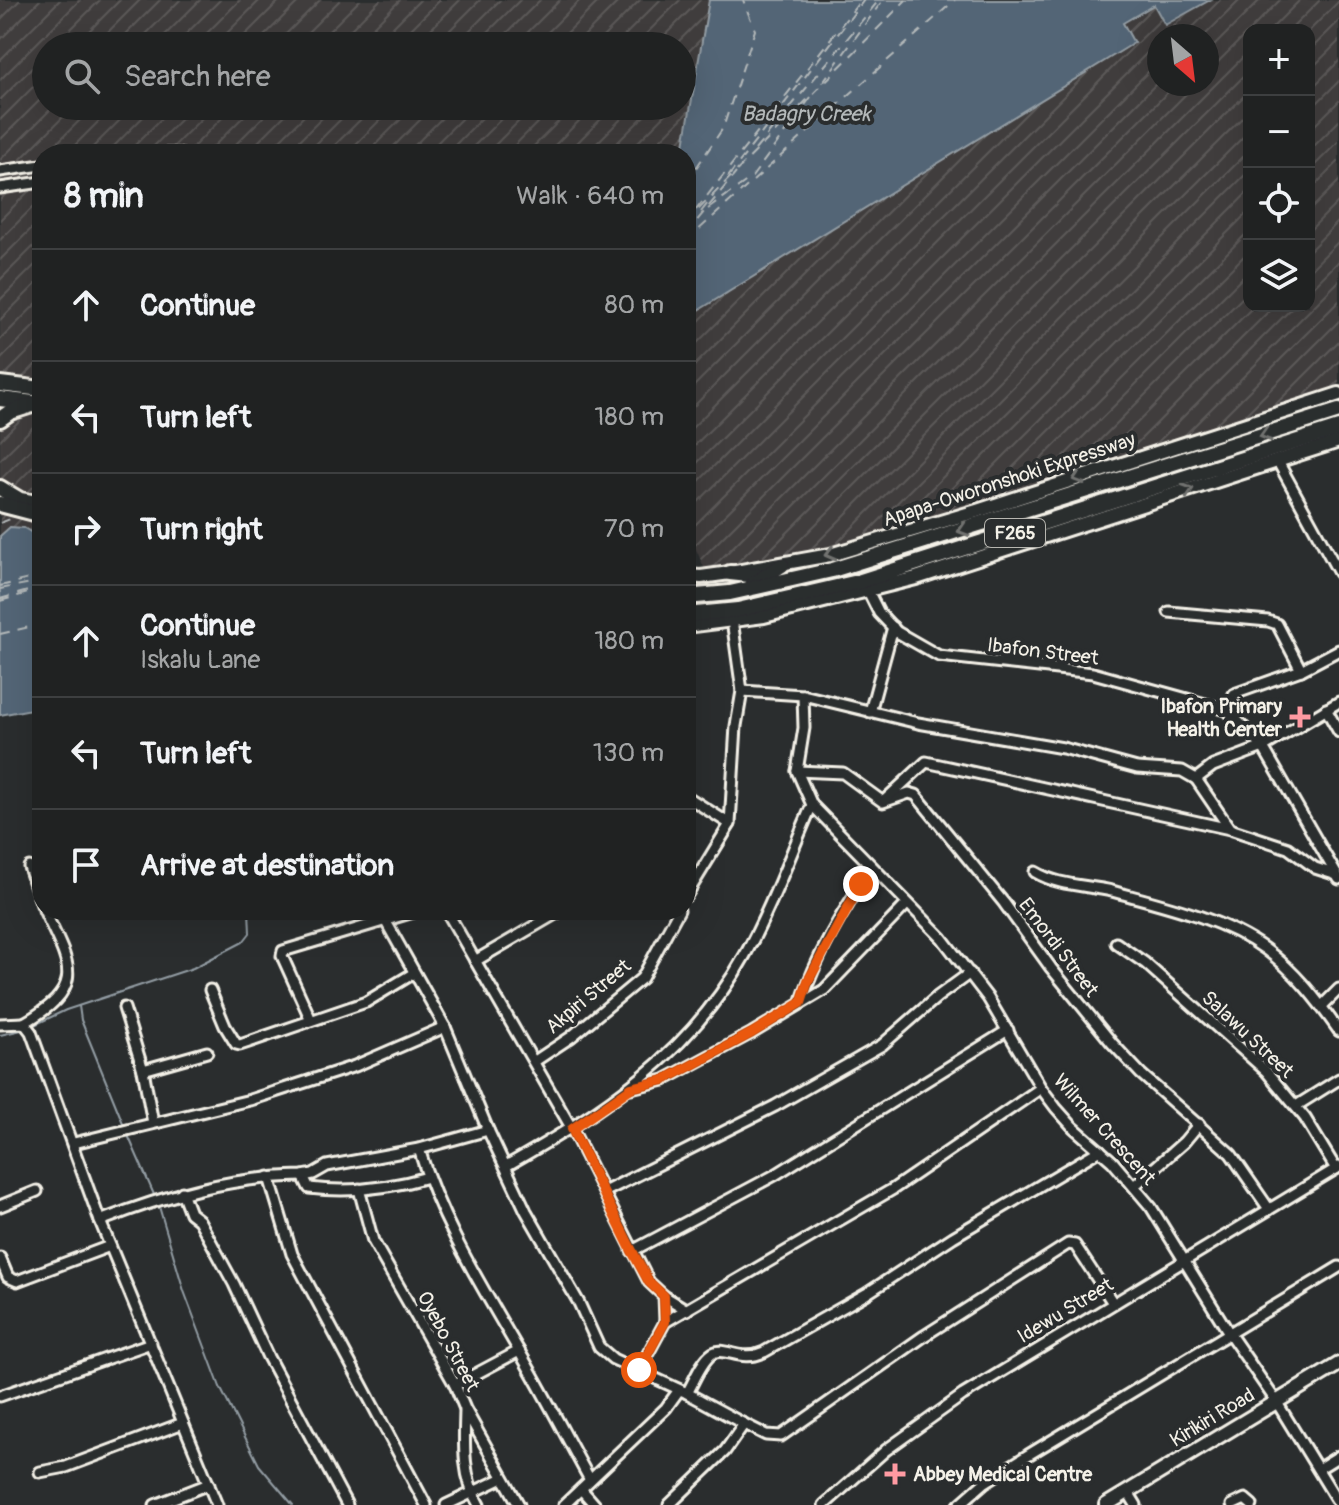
<!DOCTYPE html>
<meta charset="utf-8">
<style>
:root{--surface:#202222;--page:#282a2a;--text:#f1f3f6;--muted:#a2a4a5;--line:#3d3f40}
body{margin:0;font-family:Pangolin,sans-serif;background:var(--page);color:var(--text)}
.controls{position:absolute;right:24px;top:24px;display:grid;overflow:hidden;border-radius:16px;box-shadow:0 8px 32px #0002}
.controls button{width:72px;height:72px;display:grid;place-items:center;padding:0;border:0;border-bottom:2px solid var(--line);background:var(--surface);color:var(--text);font:40px sans-serif}
.compass{position:absolute;left:1147px;top:24px;width:72px;height:72px;border-radius:50%;background:var(--surface);box-shadow:0 8px 32px #0002;rotate:152deg}
.stop{position:absolute;width:24px;height:24px;margin:-18px;border:6px solid #ea580c;border-radius:50%;background:#fff}
.stop.end{background:#ea580c;border-color:#fff;box-shadow:0 2px 8px #0008}
.list{margin:0;padding:0;list-style:none}
h2{display:flex;justify-content:space-between;align-items:center;height:104px;margin:0;padding:0 32px;font-size:34px}
h2 small{font-size:26px;font-weight:400;color:var(--muted)}
.list li{display:grid;grid-template-columns:52px 1fr auto;gap:24px;align-items:center;box-sizing:border-box;height:112px;padding:0 32px;border-top:2px solid var(--line)}
.list b{display:block;font-size:30px;white-space:nowrap}
.list p{margin:0;font-size:26px;white-space:nowrap;color:var(--muted)}
.list em{font-size:26px;font-style:normal;color:var(--muted)}
.icon{flex:none;width:44px;height:44px;fill:none;stroke:currentColor;stroke-width:2;stroke-linecap:round;stroke-linejoin:round}
.map{position:relative;flex:none;width:1339px;height:1505px;overflow:hidden}
.search{position:absolute;background:var(--surface);box-shadow:0 8px 32px #0002;left:32px;top:32px;width:664px;height:88px;display:flex;align-items:center;gap:20px;box-sizing:border-box;padding:0 28px;border-radius:44px;color:var(--muted);font-size:30px}
.panel{position:absolute;background:var(--surface);box-shadow:0 8px 32px #0002;left:32px;top:144px;width:664px;height:776px;border-radius:32px}
.map>svg:first-child{display:block}
</style>
<div class="map">
<svg width="1339" height="1505" viewBox="0 0 1339 1505">
<defs>
<pattern id="industrial-furrows" width="10" height="10" patternUnits="userSpaceOnUse" patternTransform="scale(2)"><rect width="10" height="10" fill="#403c3c"/><path d="M-1 1l2-2M0 10L10 0M9 11l2-2" fill="none" stroke="#5c5958"/></pattern>
</defs>
<rect width="100%" height="100%" fill="#2a2d2e"/>
<filter id="ink" filterUnits="userSpaceOnUse"><feTurbulence type="fractalNoise" baseFrequency=".0125" numOctaves="2"/><feDisplacementMap in="SourceGraphic" scale="16" xChannelSelector="R" yChannelSelector="G"/><feConvolveMatrix kernelMatrix="1 2 1 2 8 2 1 2 1" color-interpolation-filters="sRGB"/></filter>
<g filter="url(#ink)">
<g fill="url(#industrial-furrows)" fill-rule="evenodd">
<path d="M0 0H709L683 154H42V539L25 528 0 536ZM46 46H682V106H46Z"/>
<path d="M1210 0H1339V397L877 543 707 574 686 527V318L1133 42 1123 23 1154 5 1165 24ZM1249 30H1309V306H1249ZM1159 36H1207V84H1159Z"/>
</g>
<g fill="#536576" stroke="#939da4" stroke-width="2">
<path d="M709 0H1210L1165 25 1154 5 1123 23 1134 43 686 318V154H683V151Z"/>
<path d="M10 527 24 528 42 539V707L0 715V536Z"/>
</g>
<g fill="none" stroke-linecap="round" stroke-linejoin="round">
<g stroke="#939da4" stroke-width="2">
<path d="M79 1006 81 1020 125 1128"/>
<path d="M32 1026 66 1010 193 968 243 942 250 933 249 910"/>
<path d="M0 1035 26 1029"/>
<path d="M127 1133 155 1197"/>
<path d="M158 1203 184 1291 220 1387 259 1465 293 1505"/>
</g>
<g stroke="#b4b9ba" stroke-width="2" stroke-dasharray="10 8" stroke-linecap="butt">
<path d="M822 83 883 0"/>
<path d="M755 150 879 0"/>
<path d="M728 177 864 0"/>
<path d="M686 183 723 128 755 30 743 0"/>
<path d="M708 209 752 177 811 97"/>
<path d="M696 210 861 0"/>
<path d="M701 212 714 195"/>
<path d="M686 222 906 0"/>
<path d="M686 224 703 213"/>
<path d="M686 234 736 173"/>
<path d="M686 241 955 0"/>
<path d="M0 523 18 516"/>
<path d="M0 586 42 576"/>
<path d="M0 589 42 581"/>
<path d="M0 599 42 587"/>
<path d="M0 601 42 589"/>
<path d="M0 634 42 624"/>
</g>
<g stroke="#f4f1e8" stroke-width="15">
<g id="minor">
<path d="M128 154H180"/>
<path d="M0 171 42 165"/>
<path d="M0 188 42 182"/>
<path d="M1277 460 1339 573"/>
<path d="M868 591 879 613 897 632 939 656 1093 673 1227 710 1263 747 1339 879"/>
<path d="M1169 612 1268 621 1277 624 1301 670"/>
<path d="M742 691 803 695 918 723 1063 748 1137 768 1182 771 1196 779 1213 766 1263 747 1339 702"/>
<path d="M1326 709 1339 732"/>
<path d="M1227 710 1234 694 1301 670 1339 650"/>
<path d="M870 712 893 627"/>
<path d="M797 771 843 773 883 802 909 793 916 795 1004 903 1051 968 1112 1043 1141 1074 1231 1154 1269 1209"/>
<path d="M1196 779 1230 829"/>
<path d="M686 796 730 824"/>
<path d="M885 800 926 762 1230 829 1288 848 1315 868 1337 875"/>
<path d="M812 805 942 938 988 998 1041 1088 1056 1108 1073 1127 1112 1161 1151 1207 1229 1333 1276 1401 1339 1504"/>
<path d="M29 867 42 905"/>
<path d="M1035 872C1058 886 1086 885 1112 891 1163 905 1222 918 1265 949 1295 971 1318 1001 1339 1031"/>
<path d="M686 896 730 824 736 726 742 691 732 620"/>
<path d="M446 910 572 1129 649 1282 664 1296 665 1322"/>
<path d="M385 920 445 1027 488 1130 526 1211 579 1303 599 1347 613 1359 687 1393 744 1424 766 1435 781 1436 924 1336 1068 1244 1075 1245 1113 1303"/>
<path d="M1116 943 1145 963 1266 1071 1305 1118 1336 1169"/>
<path d="M475 961 562 910"/>
<path d="M210 990 225 1026 236 1044 240 1045 366 1002 414 973"/>
<path d="M801 1003C814 962 845 903 873 870"/>
<path d="M1322 1006 1339 989"/>
<path d="M124 1008 143 1070 153 1123"/>
<path d="M311 1020 282 956 283 951 420 910"/>
<path d="M24 1023C88 986 70 966 44 910"/>
<path d="M0 1024 24 1023 31 1032 100 1221 217 1505"/>
<path d="M535 1061 571 1037 642 978 679 910"/>
<path d="M143 1070 207 1052"/>
<path d="M631 1088 664 1080 752 1033 824 990 907 904"/>
<path d="M1296 1106 1339 1079"/>
<path d="M74 1143 250 1100 355 1066 445 1027"/>
<path d="M419 1149C441 1222 481 1285 519 1351 544 1393 566 1437 590 1480"/>
<path d="M506 1166C603 1111 689 1056 745 955 771 908 790 855 812 805L797 771 804 728 803 695"/>
<path d="M303 1176 309 1188C348 1193 390 1188 428 1177"/>
<path d="M269 1177 292 1254 426 1505"/>
<path d="M1134 1186 1184 1142 1199 1124"/>
<path d="M359 1189 373 1241 455 1385 465 1409 519 1505"/>
<path d="M182 1192 190 1213 199 1220 234 1284 268 1357 347 1505"/>
<path d="M604 1192 775 1106 882 1045 937 997 970 973"/>
<path d="M0 1206 37 1191"/>
<path d="M100 1221C166 1195 231 1177 303 1176L313 1174 327 1166 419 1149 488 1130"/>
<path d="M632 1251 775 1175 1008 1030"/>
<path d="M0 1258 8 1277 17 1281 110 1246"/>
<path d="M664 1296 687 1310"/>
<path d="M639 1370 665 1322 893 1189 1041 1088"/>
<path d="M455 1385 519 1351"/>
<path d="M687 1393C694 1382 701 1361 713 1353 725 1346 741 1363 764 1352L866 1294 953 1237 1100 1150"/>
<path d="M0 1396 151 1343"/>
<path d="M465 1411C464 1443 462 1477 479 1505"/>
<path d="M1318 1469 1339 1456"/>
<path d="M40 1472 66 1467 183 1423"/>
<path d="M581 1489 595 1505"/>
<path d="M1128 1492 1136 1505"/>
<path d="M155 1505 209 1484"/>
<path d="M446 1505 503 1478"/>
<path d="M564 1505 666 1408 679 1390"/>
<path d="M669 1505 725 1451 744 1424"/>
<path d="M824 1505 886 1450 963 1395 1339 1167"/>
<path d="M959 1505 984 1483 1028 1455 1339 1267"/>
<path d="M1232 1505 1245 1499 1252 1505"/>
</g>
</g>
<g stroke="#f4f1e8" stroke-width="18">
<g id="major">
<path d="M686 576 701 577 730 573 830 555 977 511 1339 394"/>
<path d="M686 626 764 616 916 578 1339 441"/>
<path d="M1106 1505 1339 1364"/>
</g>
</g>
<g stroke="#f4f1e8" stroke-width="20">
<g id="highway">
<path d="M0 384 42 389"/>
<path d="M0 399 42 404"/>
<path d="M0 419 10 412 32 405"/>
<path d="M0 488 20 500 42 504"/>
<path d="M0 504 42 515"/>
<path d="M730 573 768 577"/>
<path d="M752 585 782 565"/>
<path d="M686 597 730 593 832 570 1339 411"/>
<path d="M686 615 738 610 858 582 1339 428"/>
</g>
</g>
<use href="#minor" stroke="#2a2d2e" stroke-width="9"/>
<use href="#major" stroke="#2a2d2e" stroke-width="12"/>
<use href="#highway" stroke="#2a2d2e" stroke-width="14"/>
</g>
<defs><path id="oneway-chevron" d="M-2-3.5L2.5 0L-2 3.5" fill="none" stroke-width="1.6" stroke-linecap="round" stroke-linejoin="round" transform="scale(2)"/></defs>
<g stroke="#71726f">
<use href="#oneway-chevron" transform="translate(1265 435) rotate(163)"/>
<use href="#oneway-chevron" transform="translate(1078 478) rotate(162)"/>
<use href="#oneway-chevron" transform="translate(1188 490) rotate(-18)"/>
<use href="#oneway-chevron" transform="translate(963 530) rotate(162)"/>
<use href="#oneway-chevron" transform="translate(830 554) rotate(166)"/>
</g>
</g>
<g fill="none" stroke-linecap="round" stroke-linejoin="round" filter="url(#ink)">
<path stroke="#ea580c" stroke-width="10" d="M639 1370 665 1322 664 1296 649 1282 632 1251 572 1129 631 1088 664 1080 752 1033 801 1003 808 981 861 884"/>
</g>
<g fill="#ff9aa2" stroke="#2a2d2e" stroke-width="3">
<path d="M1296 705h8v8h8v8h-8v8h-8v-8h-8v-8h8z"/>
<path d="M891 1462h8v8h8v8h-8v8h-8v-8h-8v-8h8z"/>
</g>
<g text-anchor="middle" stroke-width="8" stroke-linejoin="round" paint-order="stroke">
<rect fill="#2a2d2e" stroke="#b7b6b0" stroke-width="2" x="985" y="519" width="60" height="28" rx="6"/>
<g font-size="18" font-weight="bold" fill="#f4f1e8">
<text x="1015" y="539">F265</text>
</g>
<g font-size="20" fill="#f4f1e8" stroke="#2a2d2e">
<text transform="translate(1009 479) rotate(-18)" y="7">Apapa-Oworonshoki Expressway</text>
<text transform="translate(1043 651) rotate(7)" y="7">Ibafon Street</text>
<text transform="translate(1059 947) rotate(53)" y="7">Emordi Street</text>
<text transform="translate(588 996) rotate(-40)" y="7">Akpiri Street</text>
<text transform="translate(1248 1034) rotate(43)" y="7">Salawu Street</text>
<text transform="translate(1105 1129) rotate(48)" y="7">Wilmer Crescent</text>
<text transform="translate(1065 1310) rotate(-31)" y="7">Idewu Street</text>
<text transform="translate(449 1341) rotate(62)" y="7">Oyebo Street</text>
<text transform="translate(1212 1417) rotate(-31)" y="7">Kirikiri Road</text>
</g>
<g font-size="20" font-weight="bold" fill="#f4f1e8" stroke="#2a2d2e" text-anchor="end">
<text x="1282" y="713">Ibafon Primary<tspan x="1282" dy="23">Health Center</tspan></text>
<text x="913" y="1481" text-anchor="start">Abbey Medical Centre</text>
</g>
<g font-size="22" font-style="italic" fill="#b4b9ba" stroke="#2a2d2e">
<text x="806" y="121">Badagry Creek</text>
</g>
</g>
</svg>
<div class="controls">
<button>+</button>
<button>−</button>
<button><svg class="icon" aria-label="locate" viewBox="0 0 24 24"><circle cx="12" cy="12" r="6"/><path d="M12 2v4M12 18v4M2 12h4M18 12h4"/></svg></button>
<button><svg class="icon" aria-label="layers" viewBox="0 0 24 24"><path d="M12 4l9 5-9 5-9-5zM3 14l9 5 9-5"/></svg></button>
</div>
<svg class="compass" viewBox="-18 -18 36 36"><path d="M0-13l5 13h-10z" fill="#e53935"/><path d="M0 13l5-13h-10z" fill="#a2a4a5"/></svg>
<div class="stop" style="left:639px;top:1370px"></div>
<div class="stop end" style="left:861px;top:884px"></div>
<div class="search"><svg class="icon" aria-label="search" viewBox="0 0 24 24"><circle cx="10" cy="10" r="6"/><path d="M15 15l6 6"/></svg>Search here</div>
<section class="panel">
<h2>8 min<small>Walk · 640 m</small></h2>
<ul class="list">
<li><svg class="icon" aria-label="ahead" viewBox="0 0 24 24"><path d="M12 20V5M6 11l6-6 6 6"/></svg><div><b>Continue</b></div><em>80 m</em></li>
<li><svg class="icon" aria-label="left" viewBox="0 0 24 24"><path d="M17 20v-9H6M10 6l-5 5 5 5"/></svg><div><b>Turn left</b></div><em>180 m</em></li>
<li><svg class="icon" aria-label="right" viewBox="0 0 24 24"><path d="M7 20v-9h11M14 6l5 5-5 5"/></svg><div><b>Turn right</b></div><em>70 m</em></li>
<li><svg class="icon" aria-label="ahead" viewBox="0 0 24 24"><path d="M12 20V5M6 11l6-6 6 6"/></svg><div><b>Continue</b><p>Iskalu Lane</p></div><em>180 m</em></li>
<li><svg class="icon" aria-label="left" viewBox="0 0 24 24"><path d="M17 20v-9H6M10 6l-5 5 5 5"/></svg><div><b>Turn left</b></div><em>130 m</em></li>
<li><svg class="icon" aria-label="arrive" viewBox="0 0 24 24"><path d="M6 21V4h12l-3 4 3 4H6"/></svg><div><b>Arrive at destination</b></div></li>
</ul>
</section>
</div>
